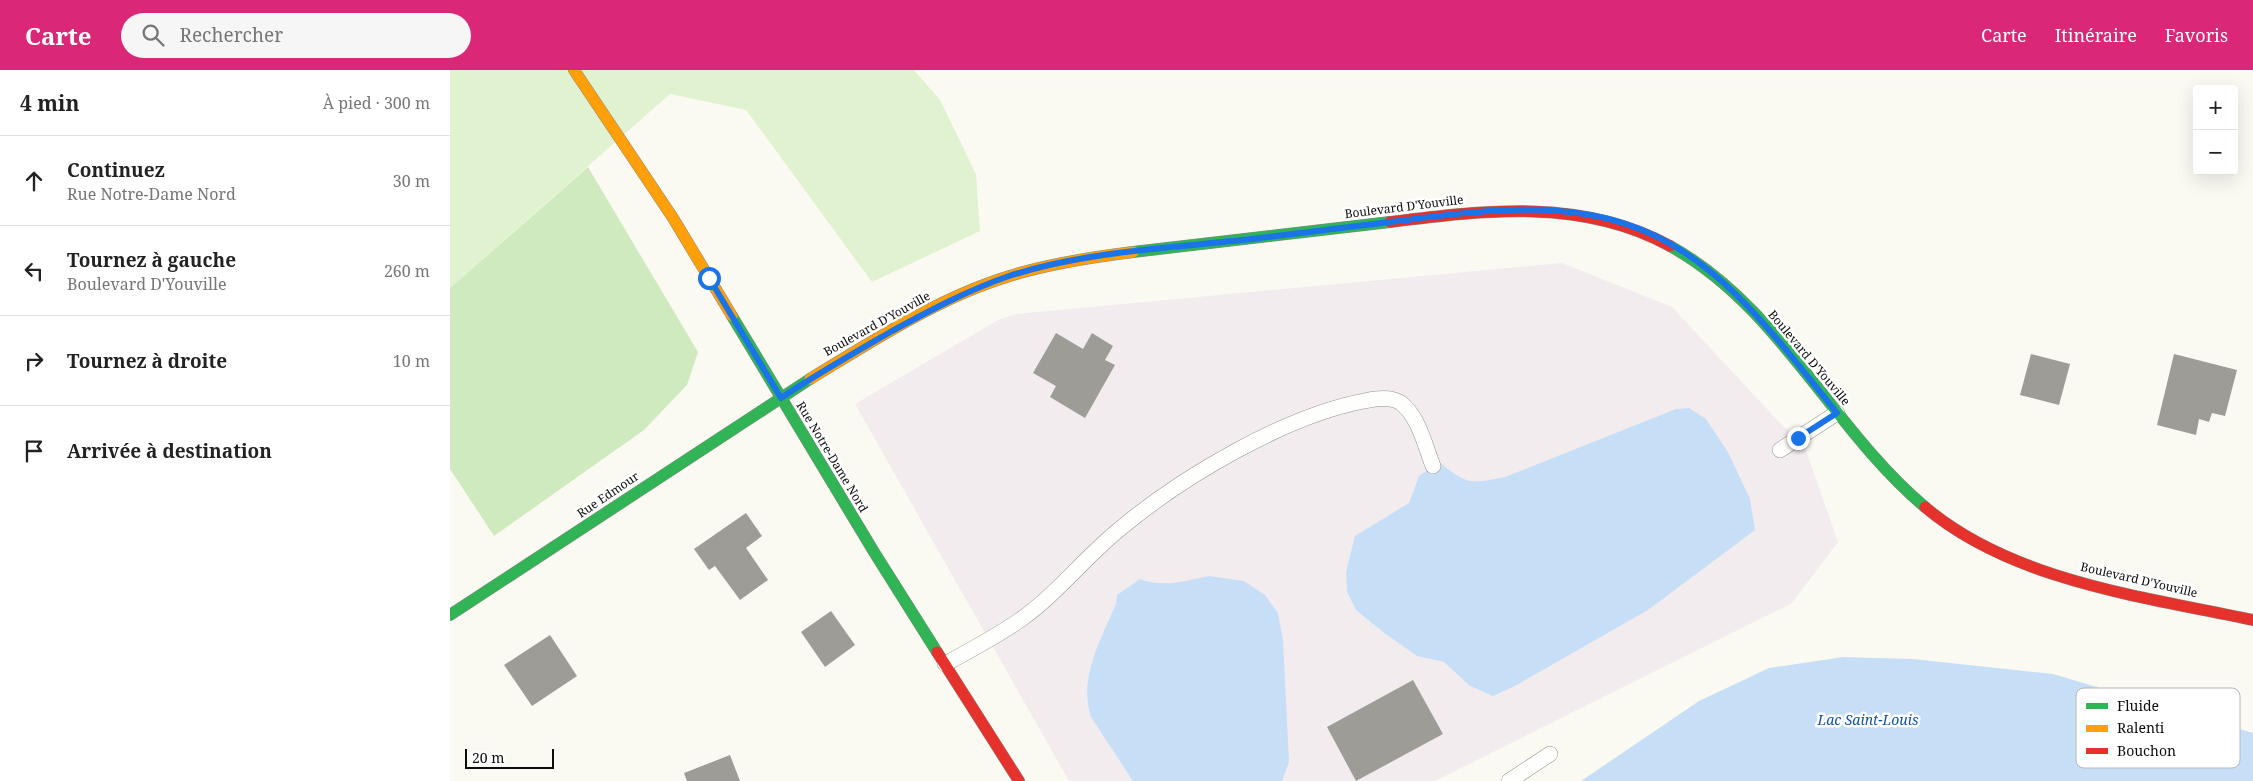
<!DOCTYPE html>
<html lang="fr">
<meta charset="utf-8">
<style>
:root{--surface:#fff;--page:#f6f6f6;--text:#222;--muted:#767676;--line:#e0e0e0;--accent:#db2777}
body{margin:0;font-family:"Noto Serif",serif;background:var(--page);color:var(--text)}
.controls{position:absolute;right:15px;top:15px;display:grid;overflow:hidden;border-radius:5px;box-shadow:0 5px 20px #0002}
.controls button{width:45px;height:45px;display:grid;place-items:center;padding:0;border:0;border-bottom:1px solid var(--line);background:var(--surface);color:var(--text);font:25px sans-serif}
.scale{position:absolute;left:15px;bottom:12px;width:89px;box-sizing:border-box;padding-left:5px;border:2px solid #0d0d0d;border-top:0;font-size:14px;line-height:18px;white-space:nowrap;color:#0d0d0d;-webkit-text-stroke:4px #fff;paint-order:stroke}
.stop{position:absolute;width:15px;height:15px;margin:-11px;border:4px solid #1a73e8;border-radius:50%;background:#fff}
.stop.end{background:#1a73e8;border-color:#fff;box-shadow:0 1px 5px #0008}
.list{margin:0;padding:0;list-style:none}
h2{display:flex;justify-content:space-between;align-items:center;height:65px;margin:0;padding:0 20px;font-size:21px}
h2 small{font-size:16px;font-weight:400;color:var(--muted)}
.list li{display:grid;grid-template-columns:32px 1fr auto;gap:15px;align-items:center;box-sizing:border-box;height:90px;padding:0 20px;border-top:1px solid var(--line)}
.list b{display:block;font-size:19px;white-space:nowrap}
.list p{margin:0;font-size:16px;white-space:nowrap;color:var(--muted)}
.list em{font-size:16px;font-style:normal;color:var(--muted)}
.icon{flex:none;width:28px;height:28px;fill:none;stroke:currentColor;stroke-width:2;stroke-linecap:round;stroke-linejoin:round}
.map{position:relative;flex:none;width:1803px;height:711px;overflow:hidden}
header{display:flex;align-items:center;gap:30px;box-sizing:border-box;height:70px;padding:0 25px;background:var(--accent);color:#fff}
header strong{font-size:24px}
nav{display:flex;gap:28px;margin-inline-start:auto;font-size:18px}
.search{width:350px;height:45px;background:var(--page);display:flex;align-items:center;gap:12px;box-sizing:border-box;padding:0 18px;border-radius:28px;color:var(--muted);font-size:19px}
main{display:flex}
aside{flex:1;background:var(--surface)}
.map>svg:first-child{display:block}
</style>
<header>
<strong>Carte</strong>
<div class="search"><svg class="icon" aria-label="search" viewBox="0 0 24 24"><circle cx="10" cy="10" r="6"/><path d="M15 15l6 6"/></svg>Rechercher</div>
<nav><a>Carte</a><a>Itinéraire</a><a>Favoris</a></nav>
</header>
<main>
<aside>
<h2>4 min<small>À pied · 300 m</small></h2>
<ul class="list">
<li><svg class="icon" aria-label="ahead" viewBox="0 0 24 24"><path d="M12 20V5M6 11l6-6 6 6"/></svg><div><b>Continuez</b><p>Rue Notre-Dame Nord</p></div><em>30 m</em></li>
<li><svg class="icon" aria-label="left" viewBox="0 0 24 24"><path d="M17 20v-9H6M10 6l-5 5 5 5"/></svg><div><b>Tournez à gauche</b><p>Boulevard D'Youville</p></div><em>260 m</em></li>
<li><svg class="icon" aria-label="right" viewBox="0 0 24 24"><path d="M7 20v-9h11M14 6l5 5-5 5"/></svg><div><b>Tournez à droite</b></div><em>10 m</em></li>
<li><svg class="icon" aria-label="arrive" viewBox="0 0 24 24"><path d="M6 21V4h12l-3 4 3 4H6"/></svg><div><b>Arrivée à destination</b></div></li>
</ul>
</aside>
<div class="map">
<svg width="1803" height="711" viewBox="0 0 1803 711">
<rect width="100%" height="100%" fill="#fbfaf2"/>
<path fill="#f3ecef" d="M1112 193 1222 237 1333 356 1353 372 1388 472 1342 533 985 711H619L405 334 548 250 566 244Z"/>
<path fill="#e1f2d1" d="M0 0H464L490 30 526 104 530 161 422 212 296 40 220 24 0 218Z"/>
<path fill="#d0eabf" d="M138 97 248 282 237 315 194 360 44 466 0 399V218Z"/>
<g fill="#c7dff6">
<path d="M1239 338 1256 349 1278 382 1300 429 1305 460 1198 540 1065 616 1043 626 1020 616 994 592 967 586 933 562 906 540 897 522 896 502 905 466 959 433 969 406 989 392C1018 415 1019 414 1055 407L1226 339Z"/>
<path d="M759 506 794 511 815 525 828 543 833 570 839 692 832 711H683L641 647C628 609 651 569 666 534L667 525 690 509C713 518 735 511 759 506Z"/>
<path d="M1393 587 1463 589 1603 604 1803 663V711H1131L1249 631 1319 598Z"/>
</g>
<g fill="#9e9c97">
<path d="M606 263 633 279 642 263 663 276 655 290 665 295 635 348 600 327 606 316 583 303Z"/>
<path d="M1581 284 1620 294 1609 335 1570 325Z"/>
<path d="M1724 284 1787 300 1775 346 1762 343 1759 352 1749 349 1746 365 1707 355Z"/>
<path d="M296 443 312 466 296 478 318 510 290 530 265 496 259 500 244 479Z"/>
<path d="M381 541 405 575 375 597 351 562Z"/>
<path d="M100 565 127 606 82 636 54 595Z"/>
<path d="M963 610 993 664 906 711 877 657Z"/>
<path d="M280 685 290 711H237L234 703Z"/>
</g>
<g fill="none" stroke-linecap="round" stroke-linejoin="round">
<g stroke="#949490" stroke-width="16">
<g id="lane">
<path d="M1330 380 1387 343"/>
<path d="M495 594C521 580 547 566 570 550 607 524 636 486 671 458 732 407 835 346 914 331 925 329 940 326 951 333 969 347 975 376 983 396"/>
<path d="M1059 711 1100 684"/>
</g>
</g>
<g stroke="#8b8a87" stroke-width="12">
<g id="fast">
<path d="M1220 176C1329 236 1382 359 1475 437"/>
<path d="M683 182 940 152"/>
<path d="M282 246 424 482 487 582"/>
<path d="M0 545 360 309"/>
</g>
</g>
<g stroke="#8b8a87" stroke-width="12">
<g id="slow">
<path d="M124 0 223 148 282 246"/>
<path d="M360 309C424 270 491 226 563 205 602 193 643 187 683 182"/>
</g>
</g>
<g stroke="#8b8a87" stroke-width="12">
<g id="jam">
<path d="M940 152C1034 140 1133 128 1220 176"/>
<path d="M1475 437C1562 511 1695 527 1803 550"/>
<path d="M487 582 569 711"/>
</g>
</g>
<use href="#lane" stroke="#fefefd" stroke-width="15"/>
<use href="#fast" stroke="#30b455" stroke-width="11"/>
<use href="#slow" stroke="#ff9f0a" stroke-width="11"/>
<use href="#jam" stroke="#e5322d" stroke-width="11"/>
</g>
<g fill="none" stroke-linecap="round" stroke-linejoin="round">
<path stroke="#1a73e8" stroke-width="6" d="M259 208 331 328C367 304 404 283 442 261 479 241 518 220 559 206 636 181 722 178 802 169 851 163 900 157 948 151 1028 141 1116 128 1192 160 1276 194 1332 276 1387 343L1348 368"/>
</g>
<g text-anchor="middle" stroke-width="5" stroke-linejoin="round" paint-order="stroke">
<g font-size="12" fill="#0d0d0d" stroke="#fff">
<text transform="translate(954 137) rotate(-7)" y="4">Boulevard D'Youville</text>
<text transform="translate(427 254) rotate(-29)" y="4">Boulevard D'Youville</text>
<text transform="translate(1359 288) rotate(50)" y="4">Boulevard D'Youville</text>
<text transform="translate(382 387) rotate(59)" y="4">Rue Notre-Dame Nord</text>
<text transform="translate(158 425) rotate(-34)" y="4">Rue Edmour</text>
<text transform="translate(1689 510) rotate(13)" y="4">Boulevard D'Youville</text>
</g>
<g font-size="14" font-style="italic" fill="#1251a4" stroke="#fff">
<text x="1418" y="655">Lac Saint-Louis</text>
</g>
</g>
<rect x="1626" y="618" width="164" height="80" rx="8" fill="#fff" stroke="#b6b6b6" stroke-width="1"/>
<rect x="1636" y="633" width="22" height="6" fill="#30b455"/>
<rect x="1636" y="655" width="22" height="7" fill="#ff9f0a"/>
<rect x="1636" y="678" width="22" height="6" fill="#e5322d"/>
<g font-size="14" fill="#0d0d0d">
<text x="1667" y="641">Fluide</text>
<text x="1667" y="663">Ralenti</text>
<text x="1667" y="686">Bouchon</text>
</g>
</svg>
<div class="controls">
<button>+</button>
<button>−</button>
</div>
<div class="scale">20 m</div>
<div class="stop" style="left:259px;top:208px"></div>
<div class="stop end" style="left:1348px;top:368px"></div>
</div>
</main>
